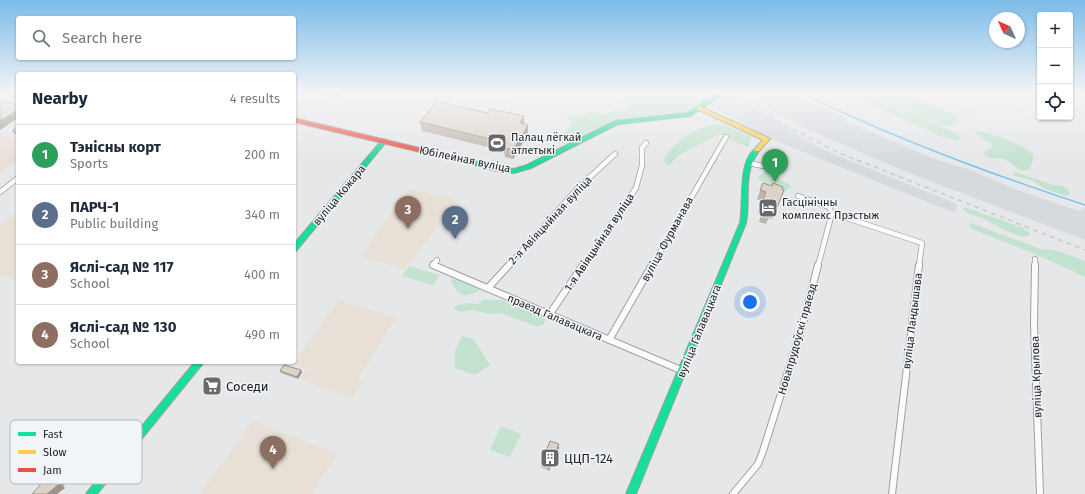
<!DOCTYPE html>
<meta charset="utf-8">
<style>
:root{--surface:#fff;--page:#f6f6f7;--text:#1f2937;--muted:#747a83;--line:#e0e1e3;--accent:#68696a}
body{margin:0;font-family:"Fira Sans",sans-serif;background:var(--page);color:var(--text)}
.controls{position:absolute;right:12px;top:12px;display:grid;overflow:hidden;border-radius:4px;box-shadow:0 1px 3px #0004}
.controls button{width:36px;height:36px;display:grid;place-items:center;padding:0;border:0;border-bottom:1px solid var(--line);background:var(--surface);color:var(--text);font:20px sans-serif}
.compass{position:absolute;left:989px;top:12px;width:36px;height:36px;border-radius:50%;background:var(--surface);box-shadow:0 1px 3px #0004;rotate:315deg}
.you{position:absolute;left:750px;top:302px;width:14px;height:14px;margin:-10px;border:3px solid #fff;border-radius:50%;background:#1a73e8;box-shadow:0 0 0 6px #1a73e833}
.badge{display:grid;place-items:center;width:26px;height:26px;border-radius:50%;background:var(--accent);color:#fff;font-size:13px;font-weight:700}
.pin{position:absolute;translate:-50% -33px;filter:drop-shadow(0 1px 2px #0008)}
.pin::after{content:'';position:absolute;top:21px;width:14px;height:12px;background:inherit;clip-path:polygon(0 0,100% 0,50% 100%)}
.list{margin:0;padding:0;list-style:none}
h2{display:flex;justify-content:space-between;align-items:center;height:52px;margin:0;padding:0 16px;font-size:17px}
h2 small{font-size:13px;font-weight:400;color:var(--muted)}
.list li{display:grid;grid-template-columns:26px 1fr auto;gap:12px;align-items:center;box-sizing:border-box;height:60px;padding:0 16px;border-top:1px solid var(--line)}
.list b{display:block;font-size:15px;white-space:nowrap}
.list p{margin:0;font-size:13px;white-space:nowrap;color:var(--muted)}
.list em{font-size:13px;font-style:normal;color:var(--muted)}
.icon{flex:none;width:22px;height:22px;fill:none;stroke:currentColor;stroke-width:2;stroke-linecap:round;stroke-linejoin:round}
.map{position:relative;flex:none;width:1085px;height:494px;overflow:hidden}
.search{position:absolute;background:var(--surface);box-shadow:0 1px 3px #0004;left:16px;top:16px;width:280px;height:44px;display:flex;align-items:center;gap:10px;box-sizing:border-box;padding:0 14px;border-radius:4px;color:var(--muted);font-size:15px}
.panel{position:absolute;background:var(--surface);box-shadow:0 1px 3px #0004;left:16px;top:72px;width:280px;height:292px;border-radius:4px}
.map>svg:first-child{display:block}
</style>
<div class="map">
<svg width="1085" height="494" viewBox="0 0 1085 494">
<rect width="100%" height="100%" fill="#e6e7e9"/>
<g fill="#d6dadf">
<path d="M732 93 809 142 831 153 957 204 955 213 771 139 710 105 726 94Z"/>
<path d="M772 93H776L785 97 792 95 847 118 844 121 940 161 973 171 1020 191 1079 211 1085 208V240L909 173 798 125 756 100Z"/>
</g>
<g fill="#e8e0d7">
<path d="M922 93H1040V102L1031 109 1025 107 1019 113 995 103 971 116Z"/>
<path d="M0 135 18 140V160L0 173Z"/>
<path d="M409 189 455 199 457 202 404 269 361 256Z"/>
<path d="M18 212V280L0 274V226Z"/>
<path d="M339 300 396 318 358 379 363 382 353 398 300 379 306 369 293 364Z"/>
<path d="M253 421 337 454 312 494H200Z"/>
</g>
<g fill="#c3e2cf">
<path d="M622 93H707L709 96 706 100 684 113 613 120 566 144 558 143 559 139 572 125V122L567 118V115L581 116 592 112 605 114 615 110 625 112 629 110 630 107 624 99Z"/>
<path d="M843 93H866L956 133 961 138 958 140 943 137Z"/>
<path d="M882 93H905L950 112 958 118 957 123 952 126 941 125 884 100 881 96Z"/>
<path d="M714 124 724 125 749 136 752 138 748 147 727 139 728 137 724 135H717L677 156 670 165H667L664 161C671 142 695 129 714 124Z"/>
<path d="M979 131C992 133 1027 145 1034 156L1030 169 1023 171C1015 168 1011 161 1004 159 996 157 987 161 984 152L991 148 992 144 975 134 976 131Z"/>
<path d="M766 171 792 186 783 193 757 178Z"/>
<path d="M1015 172 1050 184 1062 186 1068 189 1070 193 1069 195H1064L1045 189 1032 180 1015 176 1013 174Z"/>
<path d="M965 207 1023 228 1030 233V235L1026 237C1009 234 997 226 982 218 975 215 966 215 963 208Z"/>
<path d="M971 223 1041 249 1059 251 1085 261V277L1035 254 972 229 969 227Z"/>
<path d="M409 266 440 275 433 285 402 276Z"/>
<path d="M451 279 460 280 481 289C471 295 462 299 455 288 453 285 451 283 451 279Z"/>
<path d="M483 300H501L507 301 546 319 544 324 538 327 501 313 489 314 472 310 460 312 454 309 455 306 466 303 478 304Z"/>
<path d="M462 336 473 339 490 365 475 375 455 368V351Z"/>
<path d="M501 426 521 434 510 457 490 450Z"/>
</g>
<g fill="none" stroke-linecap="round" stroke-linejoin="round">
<path stroke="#79c5ea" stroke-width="1.5" d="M807 96C897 139 990 174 1085 205"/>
<g stroke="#9fa0a2" stroke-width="6">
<g id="street-far1">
<path d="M749 163 763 166"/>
<path d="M0 192 18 178"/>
<path d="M798 196 829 207 832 213 818 266"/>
<path d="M832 213 922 243 919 266"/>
<path d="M435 266 433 265 437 260"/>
<path d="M508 266 578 188 615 154"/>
<path d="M583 266 636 188 642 165V148L646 143"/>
<path d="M652 266 726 137"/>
<path d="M1035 266V259"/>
</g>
</g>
<g stroke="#9fa0a2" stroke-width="8">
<g id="street">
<path d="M433 265 683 371"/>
<path d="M1035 265 1034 324 1040 494"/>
<path d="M488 288 509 265"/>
<path d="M549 315 583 265"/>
<path d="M609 340 652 265"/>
<path d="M733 494 758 464 763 451 802 327 818 265"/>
<path d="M892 494 919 265"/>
</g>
</g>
<g stroke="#9fa0a2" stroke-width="2">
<g id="fast">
<path d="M718 93H725L690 116 618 124 531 168 514 173 497 171 464 162 463 161 466 159 497 167 514 169 527 165 615 121 687 113Z"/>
<path d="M384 139 387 141 386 142 296 251 294 252V244L382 140Z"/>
<path d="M757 148 760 150C756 155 753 160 751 166 745 184 750 204 746 223L636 494H626L740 223C744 204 737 158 757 148Z"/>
<path d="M195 362H204L97 494H86L88 491Z"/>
</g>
</g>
<g stroke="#9fa0a2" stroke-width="2">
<path id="slow" d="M699 106 769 138 770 139 759 151H755L754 150 755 149 763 140 697 109V107Z"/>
</g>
<g stroke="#9fa0a2" stroke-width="2">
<path id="jam" d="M294 118 466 159 469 161 466 163 294 122Z"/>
</g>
<use href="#street-far1" stroke="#fbfbfc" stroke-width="4.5"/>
<use href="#street" stroke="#fbfbfc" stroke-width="6"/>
<use href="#fast" fill="#16e098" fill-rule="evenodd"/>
<use href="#slow" fill="#ffcf43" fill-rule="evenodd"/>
<use href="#jam" fill="#f24e42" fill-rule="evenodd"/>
<path stroke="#c7c8c8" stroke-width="1.5" stroke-dasharray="4.5 4.5" stroke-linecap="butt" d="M741 93 785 125 839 153 1085 250"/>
</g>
<g fill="#bdb5ab">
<path d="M315 93H341L336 98 315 94Z"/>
<path d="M488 113 524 116V124L528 125V134L513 159 505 157 504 151 422 131 420 122Z"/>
<path d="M18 126V137L12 131Z"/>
<path d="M763 183 776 210 772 219 769 218 766 224 759 222 761 215 758 214 763 201 757 199Z"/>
<path d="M301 370 302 372 298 379 281 373 280 371Z"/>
<path d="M559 444V448L549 471 541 467V464Z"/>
</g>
<g fill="#9a948b">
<path d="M334 93H341L336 98Z"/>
<path d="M16 111 18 113V118L0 130V121Z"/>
<path d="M524 116V125L520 123Z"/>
<path d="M528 125V134L513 159V150Z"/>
<path d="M301 370 302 372 298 379 297 377Z"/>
<path d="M559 444V448L549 471V467Z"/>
<path d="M68 471 73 474 63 486 65 488 57 494H47Z"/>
</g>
<g fill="#dcd3c7" stroke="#9a948b">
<path d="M0 100 18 105V111H16L0 121Z"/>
<path d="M437 101 488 113 491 109 524 116 520 123 528 125 513 150 504 148 507 143 420 122Z"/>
<path d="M18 126V133L12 131Z"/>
<path d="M763 183 772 186 773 183 783 187 782 189 784 190 776 210 773 209 770 215 762 213 765 206 761 205 766 192 760 190Z"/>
<path d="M284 365 301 370 297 377 280 371Z"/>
<path d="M550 441 559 444 549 467 541 464Z"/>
<path d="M57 466 68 471 57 482 59 484 47 494H32Z"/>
</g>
<linearGradient id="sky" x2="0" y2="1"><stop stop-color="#7bbbe9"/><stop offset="0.57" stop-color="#f4f4f5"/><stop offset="1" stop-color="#f4f4f5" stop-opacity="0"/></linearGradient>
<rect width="1085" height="162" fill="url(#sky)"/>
<defs>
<g id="stadium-square" transform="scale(1)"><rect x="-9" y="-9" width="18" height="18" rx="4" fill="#68696a" stroke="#f2f5f8"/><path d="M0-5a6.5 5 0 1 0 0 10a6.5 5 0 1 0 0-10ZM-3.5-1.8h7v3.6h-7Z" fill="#fff"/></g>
<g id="hotel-square" transform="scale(1)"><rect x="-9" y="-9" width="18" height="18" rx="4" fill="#68696a" stroke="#f2f5f8"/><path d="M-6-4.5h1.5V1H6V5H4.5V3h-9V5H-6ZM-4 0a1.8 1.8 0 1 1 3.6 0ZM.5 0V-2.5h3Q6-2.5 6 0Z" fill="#fff"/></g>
<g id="supermarket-square" transform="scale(1)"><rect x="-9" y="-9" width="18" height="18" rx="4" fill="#68696a" stroke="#f2f5f8"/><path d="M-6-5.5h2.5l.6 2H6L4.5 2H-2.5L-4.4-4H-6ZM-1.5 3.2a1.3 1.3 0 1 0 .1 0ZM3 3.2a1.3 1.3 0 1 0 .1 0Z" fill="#fff"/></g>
<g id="building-square" transform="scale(1)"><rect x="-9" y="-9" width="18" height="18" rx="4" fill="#68696a" stroke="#f2f5f8"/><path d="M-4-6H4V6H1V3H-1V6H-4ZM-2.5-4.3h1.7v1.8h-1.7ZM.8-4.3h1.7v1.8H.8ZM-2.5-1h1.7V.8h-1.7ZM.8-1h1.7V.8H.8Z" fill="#fff"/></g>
</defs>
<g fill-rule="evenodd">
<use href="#stadium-square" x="497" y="143"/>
<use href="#hotel-square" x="768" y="208"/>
<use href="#supermarket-square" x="212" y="386"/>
<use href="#building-square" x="550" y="458"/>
</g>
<g text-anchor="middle" stroke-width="3" stroke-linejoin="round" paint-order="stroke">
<g font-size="11" fill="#242526" stroke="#f2f5f8" text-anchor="start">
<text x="511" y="141">Палац лёгкай<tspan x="511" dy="13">атлетыкі</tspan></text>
<text x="782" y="206">Гасцінічны<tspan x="782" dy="13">комплекс Прэстыж</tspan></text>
</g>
<g font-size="11" fill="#242526" stroke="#f2f5f8">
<text transform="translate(465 159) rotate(12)" y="4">Юбілейная вуліца</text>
<text transform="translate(339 195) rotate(-50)" y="4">вуліца Кожара</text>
<text transform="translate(550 220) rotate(-47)" y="4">2-я Авіяцыйная вуліца</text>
<text transform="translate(667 239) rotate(-61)" y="4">вуліца Фурманава</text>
<text transform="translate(599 242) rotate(-56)" y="4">1-я Авіяцыйная вуліца</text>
<text transform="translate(555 317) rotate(23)" y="4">праезд Галавацкага</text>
<text transform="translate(912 321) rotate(-83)" y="4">вуліца Ландышава</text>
<text transform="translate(699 331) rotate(-68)" y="4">вуліца Галавацкага</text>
<text transform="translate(797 339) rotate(-74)" y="4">Новапрудоўскі праезд</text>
<text transform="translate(1036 377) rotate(-92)" y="4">вуліца Крылова</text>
</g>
<g font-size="13" fill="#242526" stroke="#f2f5f8" text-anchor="start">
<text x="226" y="391">Соседи</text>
<text x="564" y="463">ЦЦП-124</text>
</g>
</g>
<rect x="10" y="420" width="132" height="64" rx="6" fill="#f2f5f8" stroke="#b4b7b9" stroke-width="1"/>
<rect x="18" y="432" width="18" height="4" fill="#16e098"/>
<rect x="18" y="450" width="18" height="4" fill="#ffcf43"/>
<rect x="18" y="468" width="18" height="4" fill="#f24e42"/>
<g font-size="11" fill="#242526">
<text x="43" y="438">Fast</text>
<text x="43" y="456">Slow</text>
<text x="43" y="474">Jam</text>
</g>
</svg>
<div class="controls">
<button>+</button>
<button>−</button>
<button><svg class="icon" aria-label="locate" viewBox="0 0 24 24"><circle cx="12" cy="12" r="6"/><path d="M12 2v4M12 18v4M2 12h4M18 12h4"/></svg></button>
</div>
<svg class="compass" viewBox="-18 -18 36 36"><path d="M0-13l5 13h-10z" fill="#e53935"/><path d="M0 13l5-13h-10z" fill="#747a83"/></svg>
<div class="you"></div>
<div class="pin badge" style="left:775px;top:182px;background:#2e9e5b">1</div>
<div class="pin badge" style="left:455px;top:239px;background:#5c6f8a">2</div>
<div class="pin badge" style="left:408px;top:229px;background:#8d6e63">3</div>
<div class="pin badge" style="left:273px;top:469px;background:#8d6e63">4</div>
<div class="search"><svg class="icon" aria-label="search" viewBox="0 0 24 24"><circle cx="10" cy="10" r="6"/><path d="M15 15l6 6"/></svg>Search here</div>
<section class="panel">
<h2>Nearby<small>4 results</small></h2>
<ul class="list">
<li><span class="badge" style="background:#2e9e5b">1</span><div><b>Тэнісны корт</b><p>Sports</p></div><em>200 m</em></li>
<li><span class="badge" style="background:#5c6f8a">2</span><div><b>ПАРЧ-1</b><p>Public building</p></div><em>340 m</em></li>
<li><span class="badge" style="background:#8d6e63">3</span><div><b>Яслі-сад № 117</b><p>School</p></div><em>400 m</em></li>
<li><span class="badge" style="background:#8d6e63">4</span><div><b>Яслі-сад № 130</b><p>School</p></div><em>490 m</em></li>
</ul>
</section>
</div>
